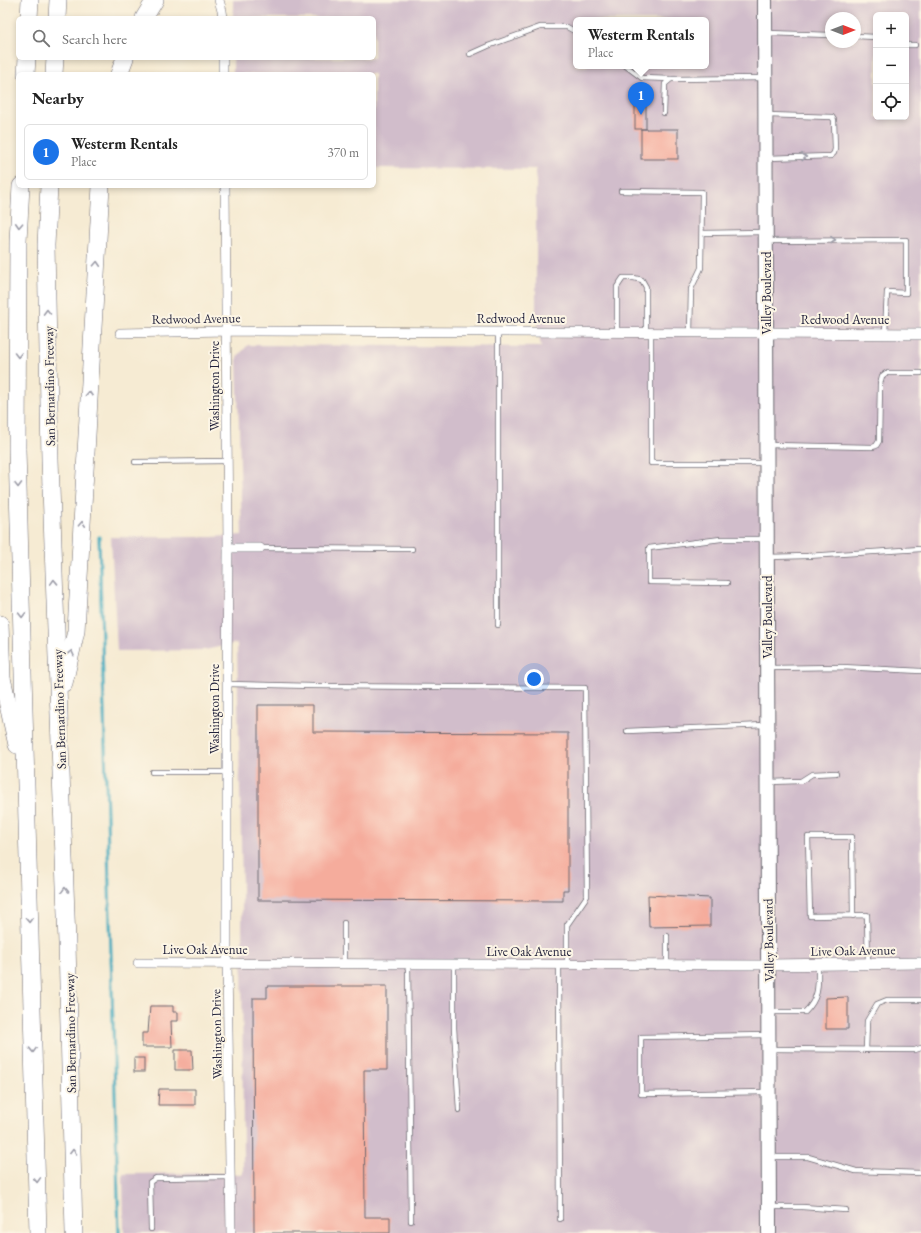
<!DOCTYPE html>
<meta charset="utf-8">
<style>
:root{--surface:#fff;--page:#f6f6f6;--text:#222;--muted:#767676;--line:#e0e0e0;--accent:#1a73e8}
body{margin:0;font-family:"EB Garamond",serif;background:var(--page);color:var(--text)}
.controls{position:absolute;right:12px;top:12px;display:grid;overflow:hidden;border-radius:6px;box-shadow:0 2px 6px #0003}
.controls button{width:36px;height:36px;display:grid;place-items:center;padding:0;border:0;border-bottom:1px solid var(--line);background:var(--surface);color:var(--text);font:20px sans-serif}
.compass{position:absolute;left:825px;top:12px;width:36px;height:36px;border-radius:50%;background:var(--surface);box-shadow:0 2px 6px #0003;rotate:90deg}
.you{position:absolute;left:534px;top:679px;width:14px;height:14px;margin:-10px;border:3px solid #fff;border-radius:50%;background:#1a73e8;box-shadow:0 0 0 6px #1a73e833}
.badge{display:grid;place-items:center;width:26px;height:26px;border-radius:50%;background:var(--accent);color:#fff;font-size:13px;font-weight:700}
.pin{position:absolute;translate:-50% -33px;filter:drop-shadow(0 1px 2px #0008)}
.pin::after{content:'';position:absolute;top:21px;width:14px;height:12px;background:inherit;clip-path:polygon(0 0,100% 0,50% 100%)}
.popup{position:absolute;left:573px;top:17px;width:136px;height:52px;box-sizing:border-box;display:grid;place-content:center;border-radius:6px;background:var(--surface);filter:drop-shadow(0 1px 3px #0005);font-size:13px;white-space:nowrap;color:var(--muted)}
.popup b{font-size:15px;color:var(--text)}
.popup::after{content:'';position:absolute;left:50%;top:100%;margin-left:-8px;border:8px solid transparent;border-top-color:var(--surface)}
.list{margin:0;padding:0;list-style:none}
h2{display:flex;justify-content:space-between;align-items:center;height:52px;margin:0;padding:0 16px;font-size:17px}
h2 small{font-size:13px;font-weight:400;color:var(--muted)}
.list li{display:grid;grid-template-columns:26px 1fr auto;gap:12px;align-items:center;box-sizing:border-box;height:56px;margin:0 8px 8px;padding:0 8px;border:1px solid var(--line);border-radius:6px}
.list b{display:block;font-size:15px;white-space:nowrap}
.list p{margin:0;font-size:13px;white-space:nowrap;color:var(--muted)}
.list em{font-size:13px;font-style:normal;color:var(--muted)}
.icon{flex:none;width:22px;height:22px;fill:none;stroke:currentColor;stroke-width:2;stroke-linecap:round;stroke-linejoin:round}
.map{position:relative;flex:none;width:921px;height:1233px;overflow:hidden}
.search{position:absolute;background:var(--surface);box-shadow:0 2px 6px #0003;left:16px;top:16px;width:360px;height:44px;display:flex;align-items:center;gap:10px;box-sizing:border-box;padding:0 14px;border-radius:6px;color:var(--muted);font-size:15px}
.panel{position:absolute;background:var(--surface);box-shadow:0 2px 6px #0003;left:16px;top:72px;width:360px;height:116px;border-radius:6px}
.map>svg:first-child{display:block}
</style>
<div class="map">
<svg width="921" height="1233" viewBox="0 0 921 1233">
<rect width="100%" height="100%" fill="#fcf5e5"/>
<filter id="ink" filterUnits="userSpaceOnUse"><feTurbulence type="fractalNoise" baseFrequency=".025" numOctaves="2"/><feDisplacementMap in="SourceGraphic" scale="8" xChannelSelector="R" yChannelSelector="G"/><feConvolveMatrix kernelMatrix="1 2 1 2 8 2 1 2 1" color-interpolation-filters="sRGB"/></filter>
<filter id="wash" filterUnits="userSpaceOnUse"><feTurbulence type="fractalNoise" baseFrequency=".012" numOctaves="4" result="noise"/><feDisplacementMap in="SourceGraphic" scale="16" xChannelSelector="R" yChannelSelector="G"/><feGaussianBlur stdDeviation="0.9" result="paint"/><feColorMatrix in="noise" values="0 0 0 0 0 0 0 0 0 0 0 0 0 0 0 0 0 1.4 0 .05"/><feComposite in="paint" operator="in"/></filter>
<g filter="url(#wash)">
<rect width="100%" height="100%" fill="#f6ebd3"/>
<path fill="#d1bdcb" fill-rule="evenodd" d="M233 0H921V1233H124L123 1174 211 1173 243 1174 242 888 237 643 205 650 117 651 111 537H212L242 535 237 357 248 345 541 347 536 317V169L374 168V74H233V58H374V18H233ZM876 15H906V117H876ZM831 18H855V42H831ZM576 20H706V66H576Z"/>
<g fill="none" stroke-linecap="round" stroke-linejoin="round">
<path stroke="#40abbf" stroke-width="3" d="M99 537 119 1233"/>
</g>
<g id="blocks">
<g fill="#f5ac9c">
<rect x="635" y="101" width="11" height="28"/>
<rect x="641" y="129" width="37" height="30"/>
<path d="M258 705H313V732L568 733V890H563V901L258 900Z"/>
<path d="M648 895 710 898V926L649 927Z"/>
<path d="M267 986H387V1070H364L365 1217H390V1233H254L253 998H267Z"/>
<path d="M848 997V1029H826V998Z"/>
<path d="M150 1006H173V1012H178V1021H171L172 1047H142V1033H148Z"/>
<path d="M175 1050H192L193 1070H175Z"/>
<rect x="134" y="1058" width="10" height="14"/>
<path d="M159 1089H195V1105H158Z"/>
</g>
</g>
</g>
<g filter="url(#ink)">
<use href="#blocks" fill-opacity="0" stroke="#6c6870" stroke-width="1"/>
<g fill="none" stroke-linecap="round" stroke-linejoin="round">
<g stroke="#6c6870" stroke-width="6">
<g id="service">
<path d="M767 33 831 35"/>
<path d="M855 36 876 37"/>
<path d="M906 45H915"/>
<path d="M470 54 488 46 540 27H567L576 32"/>
<path d="M626 66 642 78 671 79"/>
<path d="M664 113 665 84 671 79 764 78"/>
<path d="M767 115 832 117 834 120 835 149 834 153 831 156 767 158"/>
<path d="M621 191 702 192 701 268 691 289 690 333"/>
<path d="M702 233 764 232"/>
<path d="M767 241 906 240V293L887 292 885 333"/>
<path d="M617 333V287L623 278H634L642 280 646 287V333"/>
<path d="M651 333V463H765"/>
<path d="M768 445 872 447 876 446 879 441 880 384 882 376 886 373H921"/>
<path d="M135 462 228 461"/>
<path d="M260 548 412 549"/>
<path d="M768 557 807 556 921 549"/>
<path d="M727 583 649 582V548L721 539H765"/>
<path d="M498 625V332"/>
<path d="M769 668 842 667 921 671"/>
<path d="M227 684 313 686 585 688 587 896 567 925V965"/>
<path d="M627 731 765 725"/>
<path d="M152 772H226"/>
<path d="M769 782 801 781 812 774 836 773"/>
<path d="M853 916 852 837H808L810 916 867 915 868 964"/>
<path d="M344 923V963"/>
<path d="M667 936V965"/>
<path d="M408 964 411 1221"/>
<path d="M454 964V1028L459 1110"/>
<path d="M559 965 560 1219"/>
<path d="M770 1012H805C820 998 818 984 818 965"/>
<path d="M767 1035 641 1037V1094L767 1092"/>
<path d="M770 1049 915 1050 921 1048"/>
<path d="M866 1050 867 1021 877 1004 887 1000H921"/>
<path d="M771 1157H808L856 1171 921 1173"/>
<path d="M771 1207H802L846 1210"/>
<path d="M151 1229 150 1182 156 1178 231 1177"/>
</g>
</g>
<g stroke="#6c6870" stroke-width="10">
<g id="minor">
<path d="M219 0 222 11 223 18"/>
<path d="M223 58V74"/>
<path d="M225 186 228 548 227 684V963L231 1233"/>
<path d="M120 333 227 331 766 333"/>
<path d="M228 548H260"/>
<path d="M138 963 768 965"/>
</g>
</g>
<g stroke="#6c6870" stroke-width="12">
<g id="tertiary">
<path d="M766 333 921 334"/>
<path d="M768 965 921 963"/>
</g>
</g>
<g stroke="#6c6870" stroke-width="16">
<path id="primary" d="M765 0 769 1233"/>
</g>
<g stroke="#6c6870" stroke-width="18">
<g id="motorway">
<path d="M29 18 30 0"/>
<path d="M57 18 58 0"/>
<path d="M144 18 155 0"/>
<path d="M26 74 27 58"/>
<path d="M54 74 55 58"/>
<path d="M119 74 125 58"/>
<path d="M21 186 18 241 17 449 38 1233"/>
<path d="M49 186 46 245 50 459 67 943 74 1233"/>
<path d="M0 624 2 678 17 745"/>
<path d="M64 683 76 631 101 186"/>
</g>
</g>
<use href="#service" stroke="#fff" stroke-width="4.5"/>
<use href="#minor" stroke="#fff" stroke-width="9"/>
<use href="#tertiary" stroke="#fff" stroke-width="11"/>
<use href="#primary" stroke="#fff" stroke-width="14"/>
<use href="#motorway" stroke="#fff" stroke-width="17"/>
</g>
<defs><path id="oneway-chevron" d="M-2-3.5L2.5 0L-2 3.5" fill="none" stroke-width="1.6" stroke-linecap="round" stroke-linejoin="round"/></defs>
<g stroke="#9c9ca7">
<use href="#oneway-chevron" transform="translate(804 157) rotate(-2)"/>
<use href="#oneway-chevron" transform="translate(19 225) rotate(93)"/>
<use href="#oneway-chevron" transform="translate(833 240) rotate(-1)"/>
<use href="#oneway-chevron" transform="translate(97 264) rotate(-87)"/>
<use href="#oneway-chevron" transform="translate(47 312) rotate(-91)"/>
<use href="#oneway-chevron" transform="translate(18 355) rotate(90)"/>
<use href="#oneway-chevron" transform="translate(89 394) rotate(-87)"/>
<use href="#oneway-chevron" transform="translate(18 485) rotate(89)"/>
<use href="#oneway-chevron" transform="translate(82 524) rotate(-87)"/>
<use href="#oneway-chevron" transform="translate(54 582) rotate(-92)"/>
<use href="#oneway-chevron" transform="translate(22 615) rotate(89)"/>
<use href="#oneway-chevron" transform="translate(71 653) rotate(-77)"/>
<use href="#oneway-chevron" transform="translate(65 890) rotate(-92)"/>
<use href="#oneway-chevron" transform="translate(29 920) rotate(88)"/>
<use href="#oneway-chevron" transform="translate(33 1050) rotate(88)"/>
<use href="#oneway-chevron" transform="translate(73 1152) rotate(-91)"/>
<use href="#oneway-chevron" transform="translate(37 1180) rotate(88)"/>
</g>
</g>
<g text-anchor="middle" stroke-width="4" stroke-linejoin="round" paint-order="stroke">
<g font-size="13" fill="#22223b" stroke="#fcf5e5">
<text transform="translate(766 293) rotate(-90)" y="5">Valley Boulevard</text>
<text transform="translate(196 318) rotate(-1)" y="5">Redwood Avenue</text>
<text x="521" y="323">Redwood Avenue</text>
<text x="845" y="324">Redwood Avenue</text>
<text transform="translate(49 386) rotate(-91)" y="5">San Bernardino Freeway</text>
<text transform="translate(214 386) rotate(-90)" y="5">Washington Drive</text>
<text transform="translate(767 617) rotate(-90)" y="5">Valley Boulevard</text>
<text transform="translate(59 709) rotate(-92)" y="5">San Bernardino Freeway</text>
<text transform="translate(214 709) rotate(-90)" y="5">Washington Drive</text>
<text transform="translate(768 940) rotate(-91)" y="5">Valley Boulevard</text>
<text x="205" y="954">Live Oak Avenue</text>
<text transform="translate(853 950) rotate(-1)" y="5">Live Oak Avenue</text>
<text x="529" y="956">Live Oak Avenue</text>
<text transform="translate(70 1033) rotate(-91)" y="5">San Bernardino Freeway</text>
<text transform="translate(216 1034) rotate(-91)" y="5">Washington Drive</text>
</g>
</g>
</svg>
<div class="controls">
<button>+</button>
<button>−</button>
<button><svg class="icon" aria-label="locate" viewBox="0 0 24 24"><circle cx="12" cy="12" r="6"/><path d="M12 2v4M12 18v4M2 12h4M18 12h4"/></svg></button>
</div>
<svg class="compass" viewBox="-18 -18 36 36"><path d="M0-13l5 13h-10z" fill="#e53935"/><path d="M0 13l5-13h-10z" fill="#767676"/></svg>
<div class="you"></div>
<div class="pin badge" style="left:641px;top:115px">1</div>
<div class="popup"><b>Westerm Rentals</b>Place</div>
<div class="search"><svg class="icon" aria-label="search" viewBox="0 0 24 24"><circle cx="10" cy="10" r="6"/><path d="M15 15l6 6"/></svg>Search here</div>
<section class="panel">
<h2>Nearby<small></small></h2>
<ul class="list">
<li><span class="badge">1</span><div><b>Westerm Rentals</b><p>Place</p></div><em>370 m</em></li>
</ul>
</section>
</div>
